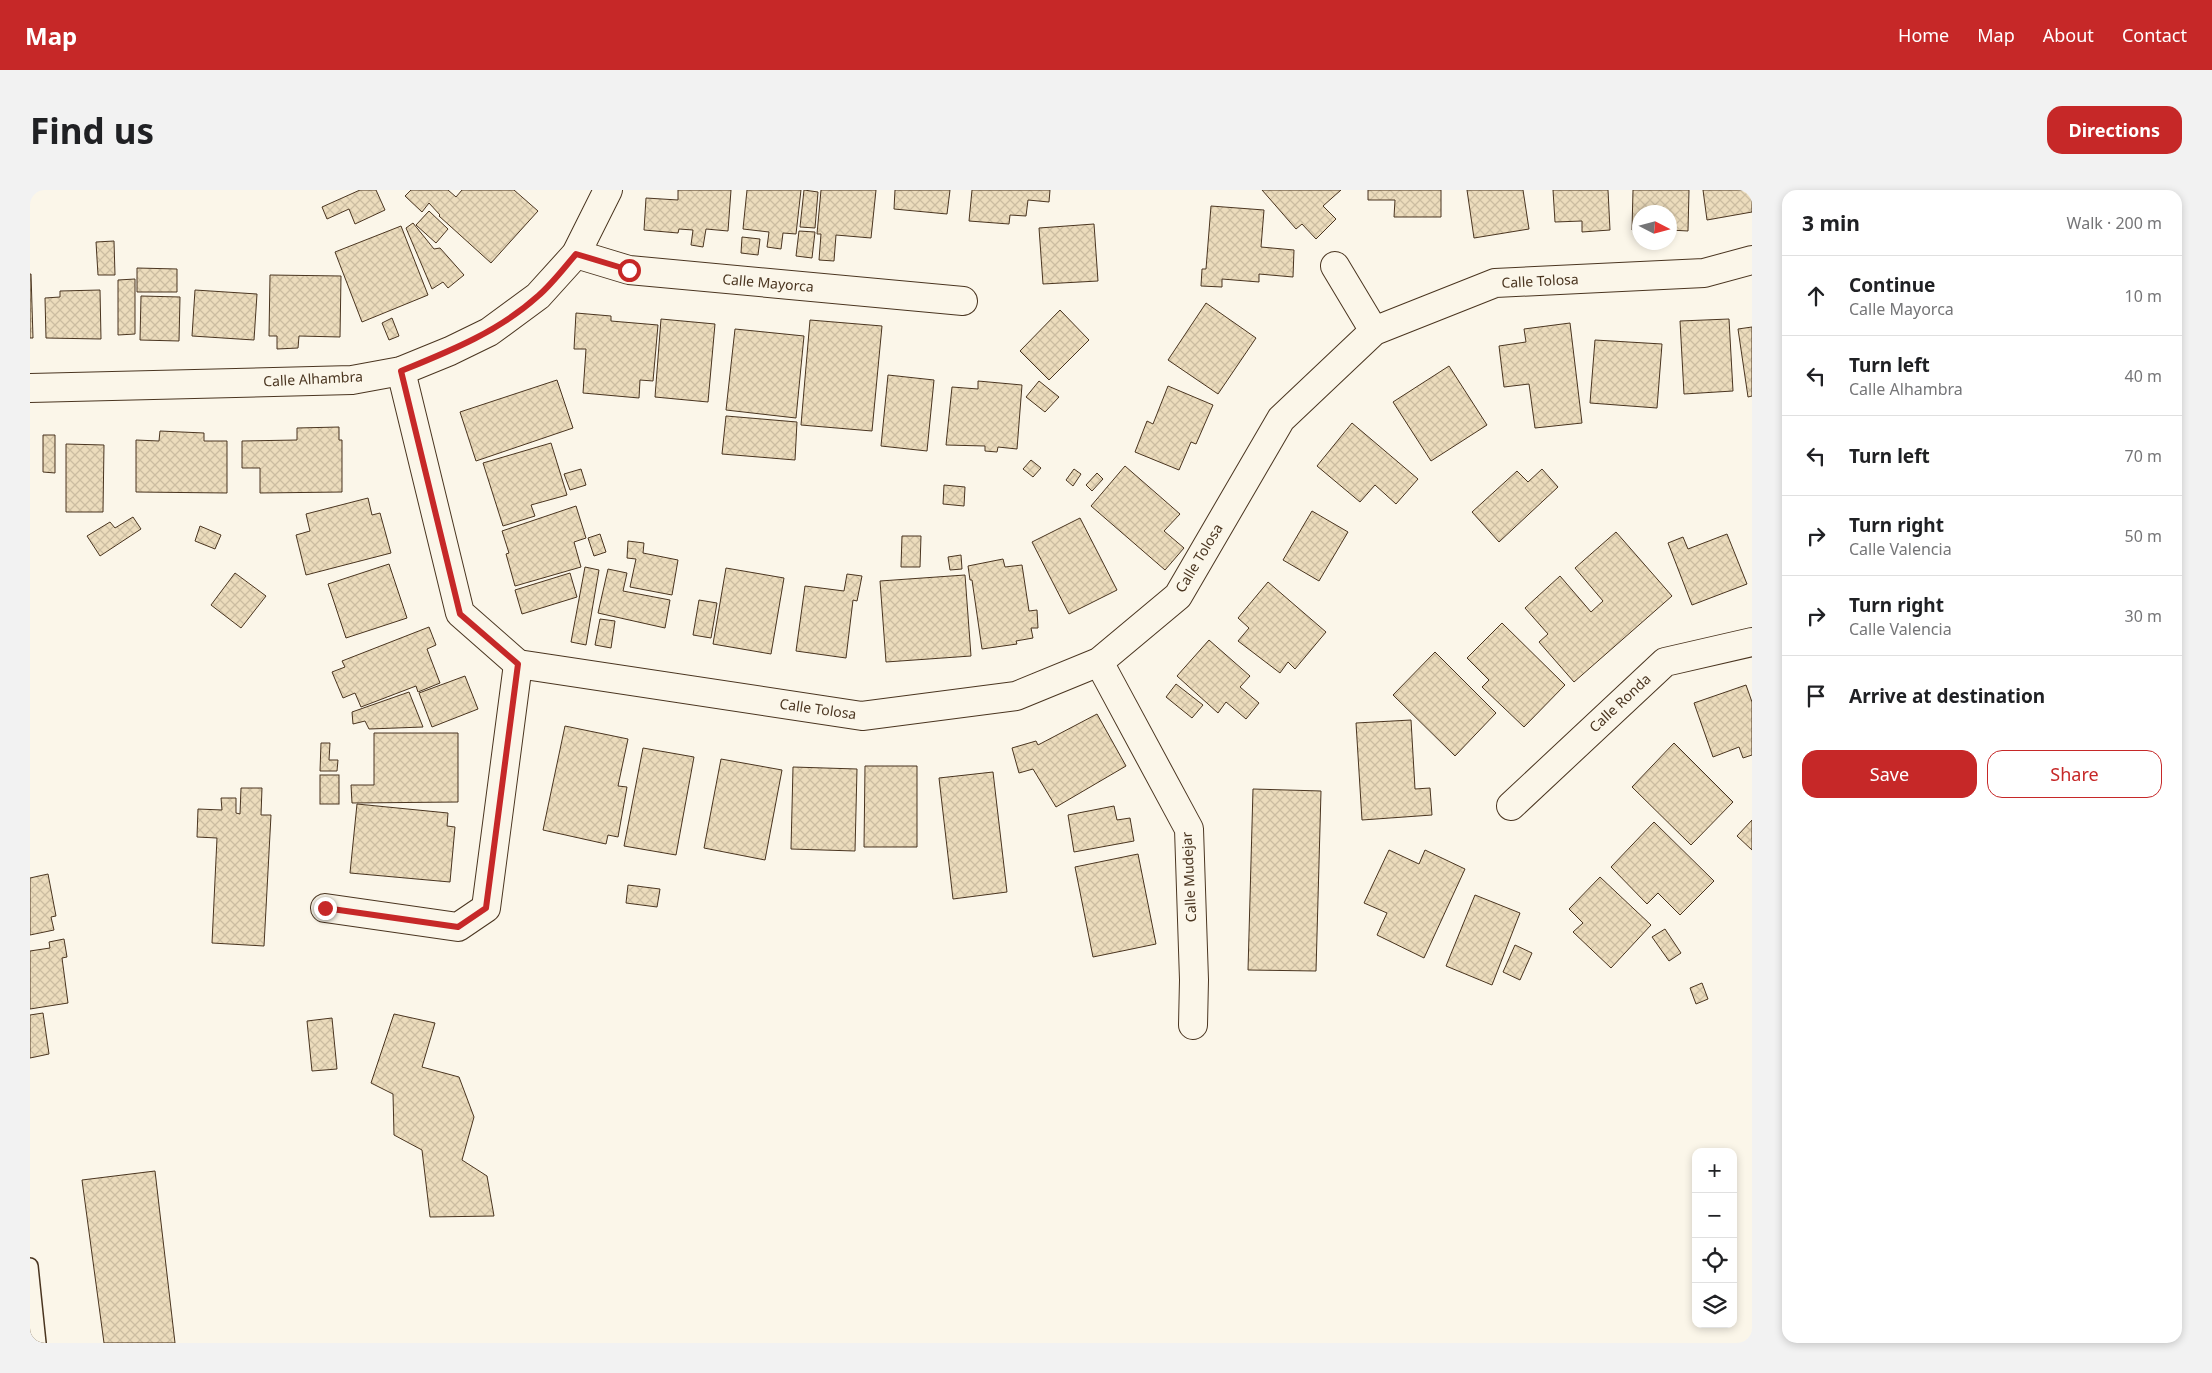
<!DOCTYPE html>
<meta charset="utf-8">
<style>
:root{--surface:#fff;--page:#f2f2f2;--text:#202124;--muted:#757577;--line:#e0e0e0;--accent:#c62828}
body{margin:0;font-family:"Noto Sans",sans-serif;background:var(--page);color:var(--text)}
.controls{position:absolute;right:15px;bottom:15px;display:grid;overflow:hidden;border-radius:10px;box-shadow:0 2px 8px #0003}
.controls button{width:45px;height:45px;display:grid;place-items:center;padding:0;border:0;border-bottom:1px solid var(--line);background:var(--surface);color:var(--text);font:25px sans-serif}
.compass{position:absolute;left:1602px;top:15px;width:45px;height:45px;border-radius:50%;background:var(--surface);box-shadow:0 2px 8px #0003;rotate:96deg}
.stop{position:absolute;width:15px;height:15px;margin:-11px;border:4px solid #c62828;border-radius:50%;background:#fff}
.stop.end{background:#c62828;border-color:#fff;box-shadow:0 1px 5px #0008}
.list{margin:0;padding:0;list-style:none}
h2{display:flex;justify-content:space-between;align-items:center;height:65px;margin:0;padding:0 20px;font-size:21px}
h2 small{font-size:16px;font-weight:400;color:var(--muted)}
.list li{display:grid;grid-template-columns:32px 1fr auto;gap:15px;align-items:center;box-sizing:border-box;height:80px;padding:0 20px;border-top:1px solid var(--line)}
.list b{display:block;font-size:19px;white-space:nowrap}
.list p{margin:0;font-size:16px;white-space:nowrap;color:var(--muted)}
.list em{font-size:16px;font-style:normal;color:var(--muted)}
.actions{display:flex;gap:10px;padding:15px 20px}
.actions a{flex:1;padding:11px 0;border:1px solid var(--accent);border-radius:15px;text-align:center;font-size:18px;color:var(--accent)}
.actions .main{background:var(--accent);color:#fff}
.icon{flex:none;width:28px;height:28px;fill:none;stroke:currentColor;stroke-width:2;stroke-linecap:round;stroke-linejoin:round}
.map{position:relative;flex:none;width:1722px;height:1153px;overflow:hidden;border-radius:15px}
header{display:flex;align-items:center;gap:30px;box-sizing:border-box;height:70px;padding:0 25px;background:var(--accent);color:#fff}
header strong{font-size:24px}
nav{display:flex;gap:28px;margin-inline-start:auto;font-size:18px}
.intro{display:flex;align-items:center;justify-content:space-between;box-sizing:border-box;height:120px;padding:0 30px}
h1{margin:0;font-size:35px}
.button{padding:12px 22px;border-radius:15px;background:var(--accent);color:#fff;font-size:18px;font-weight:700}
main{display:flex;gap:30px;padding:0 30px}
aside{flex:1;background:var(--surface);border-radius:15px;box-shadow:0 2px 8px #0003}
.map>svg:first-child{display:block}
</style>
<header>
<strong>Map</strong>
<nav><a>Home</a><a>Map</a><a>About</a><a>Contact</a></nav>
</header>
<div class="intro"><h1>Find us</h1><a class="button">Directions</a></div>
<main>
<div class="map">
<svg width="1722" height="1153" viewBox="0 0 1722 1153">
<defs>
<pattern id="building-cross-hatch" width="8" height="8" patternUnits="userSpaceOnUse" patternTransform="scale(1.25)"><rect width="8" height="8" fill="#ecdcbc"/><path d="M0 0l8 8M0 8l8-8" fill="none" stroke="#ccbda1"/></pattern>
</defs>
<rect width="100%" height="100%" fill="#fbf6e9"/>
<g fill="url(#building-cross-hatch)" stroke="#4a3520">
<path d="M330 0H346L355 20 325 34 319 19 297 29 292 17Z"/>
<path d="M381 0H418L426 7 432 0H484L508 21 461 73 409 26 410 25 399 13 392 22 375 6Z"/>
<path d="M648 0H701L698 41 676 39 673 57 661 55 663 40 649 39 648 43 614 40 616 8 648 10Z"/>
<path d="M717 0H771L766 44 753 43 751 59 737 57 739 42 713 39Z"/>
<path d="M774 0 788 2 785 38 770 37Z"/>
<path d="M791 0H846L841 48 806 45 804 71 789 70 791 44H787Z"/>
<path d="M865 0H920L917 24 864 19Z"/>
<path d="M942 0H1020L1019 12 998 10 996 26 980 25 979 34 939 31Z"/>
<path d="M1232 0H1311L1293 16 1306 29 1286 49 1272 34 1266 39Z"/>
<path d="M1338 0H1411V27H1364L1365 10H1338Z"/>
<path d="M1437 0H1493L1499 39 1444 48Z"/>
<path d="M1523 0H1578L1580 40 1552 42V31L1525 32Z"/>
<path d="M1603 0H1659L1658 41 1640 40V22H1610V40H1602Z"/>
<path d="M1673 0H1722V22L1677 30Z"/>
<path d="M1181 16 1234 20 1231 57 1264 60 1263 87 1229 84V92L1192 89V97L1171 96 1172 79H1176Z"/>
<path d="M399 21 418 39 406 53 386 35Z"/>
<path d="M383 33 404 59 410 58 434 85 418 98 413 92 402 99 376 38Z"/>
<path d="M1064 34 1068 91 1013 94 1009 38Z"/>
<path d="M371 36 398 105 332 132 305 62Z"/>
<path d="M769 41 785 42 782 68 766 66Z"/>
<path d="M712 47 730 49 728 65 711 63Z"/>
<path d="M84 51 85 85H68L66 52Z"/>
<path d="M107 78 147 79V102H107Z"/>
<path d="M0 84H1L3 148H0Z"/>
<path d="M240 85 311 86 310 147 269 146 268 158 247 159V146H239Z"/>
<path d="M105 89V144L88 145V90Z"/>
<path d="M70 100 71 149 16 148 15 108 30 107V101Z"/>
<path d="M165 100 227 104 224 150 162 146Z"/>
<path d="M111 106 150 107 149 151 110 150Z"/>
<path d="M1176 113 1226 148 1188 204 1138 170Z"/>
<path d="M1030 120 1059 150 1019 190 990 161Z"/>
<path d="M546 123 581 126V131L628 135 623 191 610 190 609 208 553 203 556 159H544Z"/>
<path d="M362 128 369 146 359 150 352 133Z"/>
<path d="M631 129 685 134 678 212 625 207Z"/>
<path d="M1699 129 1703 201 1654 204 1650 131Z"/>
<path d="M780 130 852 136 842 241 771 235Z"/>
<path d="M1540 133 1552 233 1505 238 1499 194 1474 197 1469 156 1496 152 1494 139Z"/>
<path d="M1722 137V206L1718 207 1708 139Z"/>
<path d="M705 139 774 146 766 228 696 220Z"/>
<path d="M1565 150 1632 154 1627 218 1560 213Z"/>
<path d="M1419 176 1457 235 1401 271 1363 212Z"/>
<path d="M858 185 904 190 897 261 851 256Z"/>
<path d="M527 190 543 238 446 271 430 222Z"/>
<path d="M948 191 992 195 987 259 968 257 967 262 955 261V256L916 255 922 197 948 199Z"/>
<path d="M1009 191 1029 207 1015 222 996 207Z"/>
<path d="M1138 196 1183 215 1166 254 1161 252 1149 280 1105 262 1117 231 1123 234Z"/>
<path d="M696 226 767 232 765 270 692 264Z"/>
<path d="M1322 233 1388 289 1366 314 1345 295 1330 312 1287 276Z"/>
<path d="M309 237V250H312V302L230 303V278H212V251L267 250V238Z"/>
<path d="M130 241 174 243V251H197V303L106 302V250L129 251Z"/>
<path d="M13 245H25V283L13 282Z"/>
<path d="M521 253 537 305 501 315 505 326 473 336 453 273Z"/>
<path d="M36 254 74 255 73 322H36Z"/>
<path d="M1001 270 1011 278 1003 287 993 279Z"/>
<path d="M1095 276 1150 324 1134 341 1154 358 1135 380 1061 316Z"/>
<path d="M551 279 556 295 540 300 534 284Z"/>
<path d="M1044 279 1051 284 1043 296 1036 290Z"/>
<path d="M1512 279 1528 297 1469 352 1442 322 1487 281 1498 292Z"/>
<path d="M1067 283 1073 289 1062 301 1056 295Z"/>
<path d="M914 295 935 297 934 316 913 314Z"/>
<path d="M338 308 342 325 350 323 361 363 276 385 266 345 280 341 276 324Z"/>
<path d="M546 316 556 348 544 352 551 377 485 396 476 364 479 363 472 341Z"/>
<path d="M1282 321 1318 342 1289 391 1253 370Z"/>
<path d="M103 327 111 339 70 366 57 346 80 332 85 338Z"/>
<path d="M1050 328 1087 400 1039 424 1002 352Z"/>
<path d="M170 336 191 345 185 359 165 351Z"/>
<path d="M1586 342 1642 406 1544 492 1509 452 1518 444 1495 418 1530 386 1561 422 1573 411 1545 378Z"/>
<path d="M570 344 576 362 564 366 558 348Z"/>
<path d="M1697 344 1717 394 1662 415 1638 353 1653 347 1658 359Z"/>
<path d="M872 346H891L890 377H871Z"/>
<path d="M598 351 614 353 613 363 648 370 642 405 600 397 606 369 597 368Z"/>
<path d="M931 365 932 379 920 380 918 367Z"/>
<path d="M973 369 975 377 992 375 999 421 1007 420 1008 438H1001L1003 448 986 451 987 454 952 459 942 390H940L938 376Z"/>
<path d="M359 374 377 428 316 448 298 394Z"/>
<path d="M555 377 569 380 556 455 541 452Z"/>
<path d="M696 378 754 388 741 464 683 454Z"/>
<path d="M578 379 597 383 593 401 640 410 635 438 568 423Z"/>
<path d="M205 383 236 406 211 438 181 415Z"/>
<path d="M540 383 547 407 492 424 485 400Z"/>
<path d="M817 384 832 386 827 411 823 410 816 468 766 461 775 396 814 401Z"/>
<path d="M935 385 941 466 856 472 850 391Z"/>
<path d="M1238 392 1296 442 1265 479 1258 472 1250 483 1208 451 1219 438 1208 428Z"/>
<path d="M669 410 687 413 681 448 663 445Z"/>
<path d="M570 429 585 431 581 458 565 455Z"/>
<path d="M1472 433 1535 495 1494 537 1452 497 1459 490 1437 468Z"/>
<path d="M399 437 406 455 397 459 410 493 388 502 386 496 331 517 325 503 313 508 302 482 315 477 312 471Z"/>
<path d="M1179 450 1220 486 1210 497 1229 513 1216 529 1196 512 1188 523 1147 486Z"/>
<path d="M1405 462 1466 523 1425 566 1363 505Z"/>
<path d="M435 486 448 519 402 537 389 503Z"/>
<path d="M1146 494 1173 515 1162 528 1136 507Z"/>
<path d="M1716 495 1722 512V565L1713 568 1709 557 1683 567 1664 513Z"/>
<path d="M379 502 393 537 339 539 335 531 323 534 322 522Z"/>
<path d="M1067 524 1096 576 1026 617 1003 579 989 583 982 558 1006 551 1008 555Z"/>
<path d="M1381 530 1385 599 1400 598 1402 625 1332 630 1326 533Z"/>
<path d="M535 536 598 549 588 596 597 597 588 647 578 645 576 654 513 640Z"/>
<path d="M344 543H428V612L322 613 321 595H344Z"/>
<path d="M291 553H300L299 570H308L307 581H290Z"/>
<path d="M1644 553 1703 612 1661 655 1602 597Z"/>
<path d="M613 558 664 567 646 665 594 656Z"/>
<path d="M691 569 752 580 735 670 674 658Z"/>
<path d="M835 576H887V657H834Z"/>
<path d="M763 577 827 579 825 661 761 659Z"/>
<path d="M963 582 977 702 923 709 909 588Z"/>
<rect x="290" y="585" width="19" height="29"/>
<path d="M211 598H232L231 625H241L234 756 182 753 187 648 167 647 168 619 192 620 191 608H206V623L210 624Z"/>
<path d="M1223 599 1291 601 1286 781 1218 780Z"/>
<path d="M327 614 418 623 417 636 425 637 420 692 320 683Z"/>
<path d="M1084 616 1087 630 1100 628 1104 651 1044 662 1038 625Z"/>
<path d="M1722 630V660L1707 646Z"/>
<path d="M1624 632 1684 691 1650 725 1628 703 1617 714 1581 677Z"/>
<path d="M1359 660 1389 674 1395 660 1435 679 1394 768 1347 745 1357 723 1334 713Z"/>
<path d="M1108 664 1126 754 1063 767 1045 677Z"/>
<path d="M18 684 26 726 21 727 24 740 0 745V688Z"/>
<path d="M1570 687 1621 735 1581 778 1543 742 1553 733 1539 719Z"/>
<path d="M598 695 630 699 627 717 596 713Z"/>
<path d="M1445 705 1490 723 1462 795 1416 776Z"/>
<path d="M1635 739 1651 763 1639 771 1622 747Z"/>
<path d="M34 749 37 767 32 768 38 813 0 819V761L20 758 19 752Z"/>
<path d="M1485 755 1502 763 1490 790 1473 782Z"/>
<path d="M1672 793 1678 809 1666 814 1660 798Z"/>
<path d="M13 823 19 864 0 868V825Z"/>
<path d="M364 824 405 833 392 877 429 887 444 927 432 970 457 986 464 1026 400 1027 392 960 364 945 363 904 341 893Z"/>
<path d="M302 828 307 879 282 881 277 831Z"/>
<path d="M125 981 145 1153H74L52 990Z"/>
</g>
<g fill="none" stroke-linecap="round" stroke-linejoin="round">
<g stroke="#4a3520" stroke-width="18">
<path id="service" d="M0 1076 8 1153"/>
</g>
<g stroke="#4a3520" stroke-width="30">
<g id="minor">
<path d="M546 64 599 80 933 111"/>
<path d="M1305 76 1344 141"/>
<path d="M371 181 430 423 488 474"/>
<path d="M0 198 322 190 371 181 420 161 459 142 508 106 546 64 578 0"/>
<path d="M1069 472 1159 639 1164 790 1163 835"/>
<path d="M488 474 832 526 986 506 1069 472 1148 406 1251 229 1344 141 1465 93 1674 83 1722 70"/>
<path d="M1481 616 1635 472 1722 452"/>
<path d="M295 718 428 737 456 718 488 474"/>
</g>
</g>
<use href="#service" stroke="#fbf6e9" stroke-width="15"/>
<use href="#minor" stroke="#fbf6e9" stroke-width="28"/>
</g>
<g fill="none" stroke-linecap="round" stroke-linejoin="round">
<path stroke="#c62828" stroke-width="6" d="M295 718 428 737 456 718 488 474 430 424 371 181C420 161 468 142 508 106 522 94 534 78 546 64L599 80"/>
</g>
<g text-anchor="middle" stroke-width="4" stroke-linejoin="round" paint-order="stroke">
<g font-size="14" fill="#4a3520" stroke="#fbf6e9">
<text transform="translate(1510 91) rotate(-3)" y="5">Calle Tolosa</text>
<text transform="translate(738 93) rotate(5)" y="5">Calle Mayorca</text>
<text transform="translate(283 189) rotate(-3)" y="5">Calle Alhambra</text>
<text transform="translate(1169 368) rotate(-59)" y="5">Calle Tolosa</text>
<text transform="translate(1590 513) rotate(-43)" y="5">Calle Ronda</text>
<text transform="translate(788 519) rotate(8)" y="5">Calle Tolosa</text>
<text transform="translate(1159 687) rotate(-93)" y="5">Calle Mudejar</text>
</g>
</g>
</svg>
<div class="controls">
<button>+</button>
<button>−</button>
<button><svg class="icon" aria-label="locate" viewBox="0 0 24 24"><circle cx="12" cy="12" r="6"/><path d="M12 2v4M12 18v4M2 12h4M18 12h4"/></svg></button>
<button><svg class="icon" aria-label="layers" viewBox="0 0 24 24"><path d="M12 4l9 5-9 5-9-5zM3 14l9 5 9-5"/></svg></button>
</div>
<svg class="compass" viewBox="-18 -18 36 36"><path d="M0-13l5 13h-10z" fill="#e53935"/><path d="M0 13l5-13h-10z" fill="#757577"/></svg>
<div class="stop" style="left:599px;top:80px"></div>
<div class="stop end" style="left:295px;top:718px"></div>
</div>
<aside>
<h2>3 min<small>Walk · 200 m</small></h2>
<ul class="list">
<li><svg class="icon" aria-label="ahead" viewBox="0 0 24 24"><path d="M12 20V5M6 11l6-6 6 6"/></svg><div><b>Continue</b><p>Calle Mayorca</p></div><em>10 m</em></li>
<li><svg class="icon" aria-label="left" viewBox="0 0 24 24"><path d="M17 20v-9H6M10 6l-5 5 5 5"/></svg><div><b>Turn left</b><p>Calle Alhambra</p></div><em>40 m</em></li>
<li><svg class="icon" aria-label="left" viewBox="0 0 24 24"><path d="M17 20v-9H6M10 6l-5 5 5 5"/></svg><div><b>Turn left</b></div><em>70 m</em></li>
<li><svg class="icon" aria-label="right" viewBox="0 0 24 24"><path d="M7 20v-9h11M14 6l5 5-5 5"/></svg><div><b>Turn right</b><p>Calle Valencia</p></div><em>50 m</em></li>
<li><svg class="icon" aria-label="right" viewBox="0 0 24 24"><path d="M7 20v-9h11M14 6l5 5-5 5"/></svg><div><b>Turn right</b><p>Calle Valencia</p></div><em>30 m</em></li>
<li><svg class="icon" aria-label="arrive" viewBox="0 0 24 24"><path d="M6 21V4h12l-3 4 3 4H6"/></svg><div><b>Arrive at destination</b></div></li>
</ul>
<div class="actions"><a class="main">Save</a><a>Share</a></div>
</aside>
</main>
